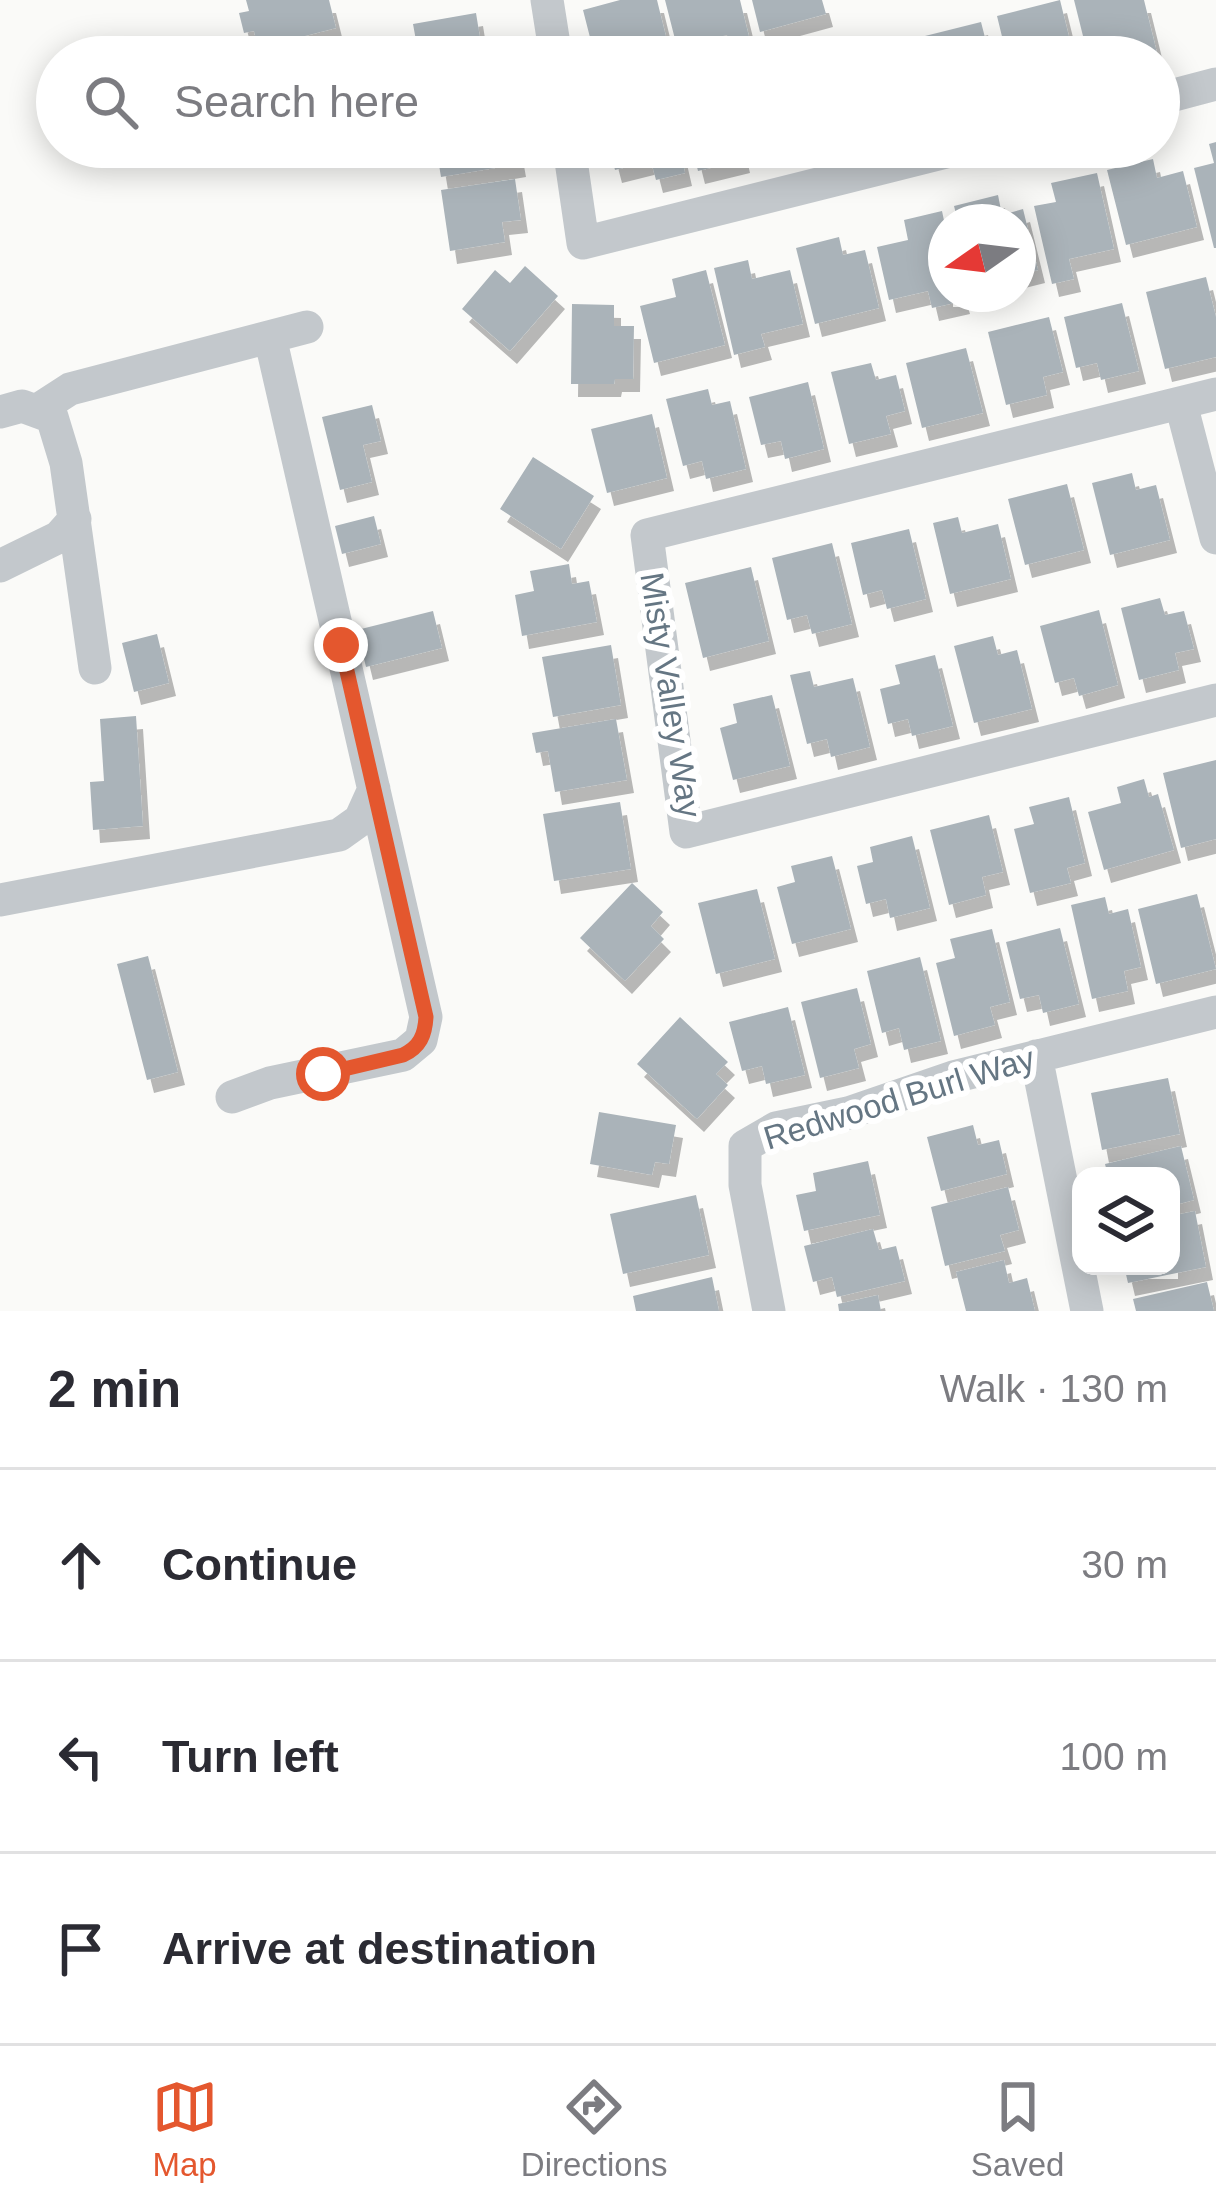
<!DOCTYPE html>
<html lang="en">
<head>
<meta charset="utf-8">
<style>
	:root { --surface:#fff; --page:#f7f7f7; --text:#2b2b33; --muted:#7c7c81; --line:#e1e1e2; --accent:#e4572e }
	body { margin:0; font-family:Arial,sans-serif; background:var(--page); color:var(--text) }
	.controls { position:absolute; right:36px; bottom:36px; display:grid; overflow:hidden; border-radius:24px; box-shadow:0 6px 30px #0003 }
	.controls button { width:108px; height:108px; display:grid; place-items:center; padding:0; border:0; border-bottom:3px solid var(--line); background:var(--surface); color:var(--text); font:60px sans-serif }
	.compass { position:absolute; left:928px; top:204px; width:108px; height:108px; border-radius:50%; background:var(--surface); box-shadow:0 6px 30px #0003; rotate:256deg }
	.stop { position:absolute; width:36px; height:36px; margin:-27px; border:9px solid #e4572e; border-radius:50%; background:#fff }
	.stop.end { background:#e4572e; border-color:#fff; box-shadow:0 3px 12px #0008 }
	.list { margin:0; padding:0; list-style:none }
	h2 { display:flex; justify-content:space-between; align-items:center; height:156px; margin:0; padding:0 48px; font-size:51px }
	h2 small { font-size:39px; font-weight:400; color:var(--muted) }
	.list li { display:grid; grid-template-columns:78px 1fr auto; gap:36px; align-items:center; box-sizing:border-box; height:192px; padding:0 48px; border-top:3px solid var(--line) }
	.list b { display:block; font-size:45px; white-space:nowrap }
	.list em { font-size:39px; font-style:normal; color:var(--muted) }
	.icon { flex:none; width:66px; height:66px; fill:none; stroke:currentColor; stroke-width:2; stroke-linecap:round; stroke-linejoin:round }
	.map { position:relative; flex:none; width:1216px; height:1311px; overflow:hidden }
	.search { position:absolute; background:var(--surface); box-shadow:0 6px 30px #0003; left:36px; right:36px; top:36px; height:132px; display:flex; align-items:center; gap:30px; box-sizing:border-box; padding:0 42px; border-radius:66px; color:var(--muted); font-size:45px }
	.sheet { height:732px; background:var(--surface) }
	nav { display:flex; justify-content:space-around; align-items:center; box-sizing:border-box; height:168px; border-top:3px solid var(--line); background:var(--surface); font-size:33px; color:var(--muted) }
	nav a { display:grid; justify-items:center; gap:6px }
	nav .on { color:var(--accent) }
	.map>svg:first-child { display:block }
	.building { fill:#aab3b9; filter:url(#shadow) }
	.lines { fill:none; stroke-linecap:round; stroke-linejoin:round }
	.minor { stroke:#c3c8cc; stroke-width:33 }
	.route { stroke:#e4572e; stroke-width:15 }
	.labels { text-anchor:middle; dominant-baseline:central; stroke-width:12; stroke-linejoin:round; paint-order:stroke }
	.street-label { font-size:33px; fill:#657683; stroke:#fff }
</style>
</head>
<body>
<div class="map">
<svg width="1216" height="1311" viewBox="0 0 1216 1311">
	<defs>
		<filter id="shadow"><feDropShadow dx="7" dy="13" stdDeviation="0" flood-color="#0004"/></filter>
	</defs>
	<rect width="100%" height="100%" fill="#fafaf8"/>
	<path class="building" d="M246 0H329L336 28 258 48 254 31 244 33 239 13 249 11Z
		M657 0 669 49 636 57H595L583 10 620 0Z
		M665 0H740L751 45 731 51 727 35 677 47Z
		M752 0H822L826 14 760 32Z
		M1060 0 1074 57H1007L997 16Z
		M1074 0H1144L1158 57H1110L1109 51 1088 56Z
		M476 13 482 50 501 46 503 57H419L413 24Z
		M981 22 990 57H921L917 38Z
		M906 40 910 57H846L845 55Z
		M1216 142V248H1214L1194 168 1214 163 1209 144Z
		M436 147H516L519 164 441 177Z
		M609 147H679L685 173 656 180 651 161 615 170Z
		M692 147H740L743 160 698 171Z
		M1153 159 1157 178 1183 171 1197 227 1126 245 1107 170Z
		M1097 173 1114 249 1069 259 1074 279 1052 284 1034 206 1056 202 1051 183Z
		M515 179 521 220 502 222 505 242 450 251 441 190Z
		M998 195 1002 215 1023 209 1038 270 1018 275V222H958L954 206Z
		M942 211 946 230V294H961L963 301 932 308 928 291 889 300 877 247 908 240 904 220Z
		M839 237 843 255 865 250 879 308 815 324 796 248Z
		M748 260 752 279 790 270 803 324 761 334 765 347 734 355 714 268Z
		M525 266 558 296 510 351 462 309 495 270 510 283Z
		M706 270 725 345 654 363 640 306 676 297 672 279Z
		M1206 277 1216 317V357L1165 369 1146 292Z
		M1122 303 1139 371 1101 380 1097 363 1076 368 1064 317Z
		M572 304 614 305V326H634L633 379H615L614 384H571Z
		M1049 317 1063 372 1043 377 1047 395 1006 405 988 332Z
		M966 348 983 413 922 428 906 363Z
		M871 363 876 380 896 375 905 411 886 416 891 434 849 444 831 372Z
		M808 382 824 449 785 459 781 441 761 445 749 397Z
		M708 389 712 405 730 401 746 469 706 479 702 461 683 466 666 399Z
		M372 405 381 441 363 445 372 482 340 490 322 417Z
		M652 414 667 478 607 493 591 429Z
		M533 457 594 496 561 549 500 509Z
		M1132 473 1136 490 1156 485 1170 540 1110 555 1092 483Z
		M1067 484 1084 550 1025 565 1008 499Z
		M374 516 381 544 342 554 335 526Z
		M958 517 962 533 998 524 1011 579 950 594 933 523Z
		M909 529 926 599 887 609 882 590 863 595 851 543Z
		M832 543 852 624 812 634 807 615 787 620 772 558Z
		M569 564 572 584 589 581 597 622 522 636 515 595 534 591 530 571Z
		M751 567 769 641 703 658 685 583Z
		M1160 598 1165 615 1184 611 1194 649 1175 653 1179 670 1139 680 1121 608Z
		M1099 610 1118 685 1079 696 1074 678 1055 683 1040 626Z
		M433 611 442 648 366 667 357 630Z
		M157 634 169 683 134 692 122 643Z
		M993 636 998 655 1017 650 1032 709 974 723 954 646Z
		M611 645 621 705 553 717 542 657Z
		M935 655 953 726 912 736 908 719 888 724 880 689 900 684 895 665Z
		M810 671 814 687 853 678 870 747 831 757 827 739 807 744 790 675Z
		M772 695 790 766 733 780 720 728 737 723 733 704Z
		M136 716 143 826 93 830 90 782 104 781 100 719Z
		M616 719 627 780 555 792 548 751 536 753 532 733Z
		M1216 760V839L1181 848 1163 773Z
		M1144 779 1149 797 1158 794 1174 850 1104 870 1088 812 1121 803 1117 787Z
		M1069 797 1085 863 1067 868 1071 883 1030 893 1014 829 1034 824 1029 807Z
		M620 802 631 869 554 881 543 814Z
		M989 815 1003 872 982 877 986 895 949 905 930 830Z
		M912 836 930 908 890 918 886 899 866 904 857 866 873 862 870 847Z
		M832 856 851 929 792 944 777 887 795 882 791 866Z
		M632 883 663 912 651 926 664 939 625 981 580 938Z
		M757 889 775 959 716 974 698 903Z
		M1197 894 1216 969 1156 984 1138 909Z
		M1105 897 1109 914 1128 909 1141 967 1124 971 1128 991 1092 999 1071 905Z
		M1060 928 1079 1004 1043 1013 1039 995 1020 999 1006 942Z
		M992 929 1010 1002 990 1007 995 1025 954 1036 936 963 955 958 950 939Z
		M148 956 178 1072 147 1080 117 964Z
		M920 957 941 1041 904 1050 899 1028 882 1033 867 971Z
		M857 988 871 1044 854 1049 859 1068 820 1078 801 1002Z
		M788 1007 805 1075 766 1084 762 1066 742 1071 729 1022Z
		M680 1017 728 1062 716 1074 728 1085 697 1119 637 1064Z
		M1168 1078 1180 1134 1102 1150 1091 1093Z
		M599 1112 676 1125 669 1164 655 1162 652 1175 590 1164Z
		M973 1125 978 1145 999 1140 1007 1174 941 1191 927 1137Z
		M1181 1146 1194 1200 1171 1206V1176H1108L1105 1164Z
		M868 1161 880 1215 804 1231 796 1195 816 1191 813 1173Z
		M1008 1187 1019 1230 1000 1235 1005 1251 945 1266 931 1207Z
		M696 1195 709 1255 623 1274 610 1214Z
		M1195 1211 1206 1267 1128 1283 1124 1266H1171V1216Z
		M873 1229 879 1250 896 1246 905 1281 837 1297 832 1277 813 1282 804 1246Z
		M1004 1260 1009 1283 1027 1278 1035 1311H966L956 1272Z
		M712 1277 719 1311H636L633 1296Z
		M1207 1282 1214 1311H1136L1133 1299Z
		M878 1295 881 1311H839L838 1304Z"/>
	<g class="lines">
		<path class="minor" d="M547 0 556 57
			M1159 99 1216 84
			M569 147 583 243 966 147
			M1216 394 647 535 686 832 1216 700
			M1181 404 1216 538
			M36 411 70 389 307 327
			M0 412 22 406 52 417 66 463 95 668
			M0 566 59 537 75 519
			M0 900 339 835 360 820 374 789
			M1036 1056 1087 1311
			M232 1097 270 1083 403 1055 421 1040 426 1017 270 337
			M769 1311 745 1185V1146L776 1128 848 1113 953 1077 1216 1012"/>
	</g>
	<g class="lines">
		<path class="route" d="M323 1074 403 1055C420 1047 425 1035 426 1017L341 645"/>
	</g>
	<g class="labels">
		<g class="street-label">
			<text transform="translate(671 695) rotate(81)">Misty Valley Way</text>
			<text transform="translate(899 1098) rotate(-17)">Redwood Burl Way</text>
		</g>
	</g>
</svg>
<div class="controls">
<button><svg class="icon" aria-label="layers" viewBox="0 0 24 24"><path d="M12 4l9 5-9 5-9-5zM3 14l9 5 9-5"/></svg></button>
</div>
<svg class="compass" viewBox="-18 -18 36 36"><path d="M0-13l5 13h-10z" fill="#e53935"/><path d="M0 13l5-13h-10z" fill="#7c7c81"/></svg>
<div class="stop" style="left:323px;top:1074px"></div>
<div class="stop end" style="left:341px;top:645px"></div>
<div class="search"><svg class="icon" aria-label="search" viewBox="0 0 24 24"><circle cx="10" cy="10" r="6"/><path d="M15 15l6 6"/></svg>Search here</div>
</div>
<section class="sheet">
<h2>2 min<small>Walk · 130 m</small></h2>
<ul class="list">
<li><svg class="icon" aria-label="ahead" viewBox="0 0 24 24"><path d="M12 20V5M6 11l6-6 6 6"/></svg><div><b>Continue</b></div><em>30 m</em></li>
<li><svg class="icon" aria-label="left" viewBox="0 0 24 24"><path d="M17 20v-9H6M10 6l-5 5 5 5"/></svg><div><b>Turn left</b></div><em>100 m</em></li>
<li><svg class="icon" aria-label="arrive" viewBox="0 0 24 24"><path d="M6 21V4h12l-3 4 3 4H6"/></svg><div><b>Arrive at destination</b></div></li>
</ul>
</section>
<nav>
<a class="on"><svg class="icon" aria-label="map" viewBox="0 0 24 24"><path d="M3 6l6-2 6 2 6-2v14l-6 2-6-2-6 2zM9 4v14M15 6v14"/></svg>Map</a>
<a><svg class="icon" aria-label="directions" viewBox="0 0 24 24"><path d="M12 3l9 9-9 9-9-9zM9 14v-3h6M13 9l2 2-2 2"/></svg>Directions</a>
<a><svg class="icon" aria-label="saved" viewBox="0 0 24 24"><path d="M7 4h10v16l-5-4-5 4z"/></svg>Saved</a>
</nav>
</body>
</html>
